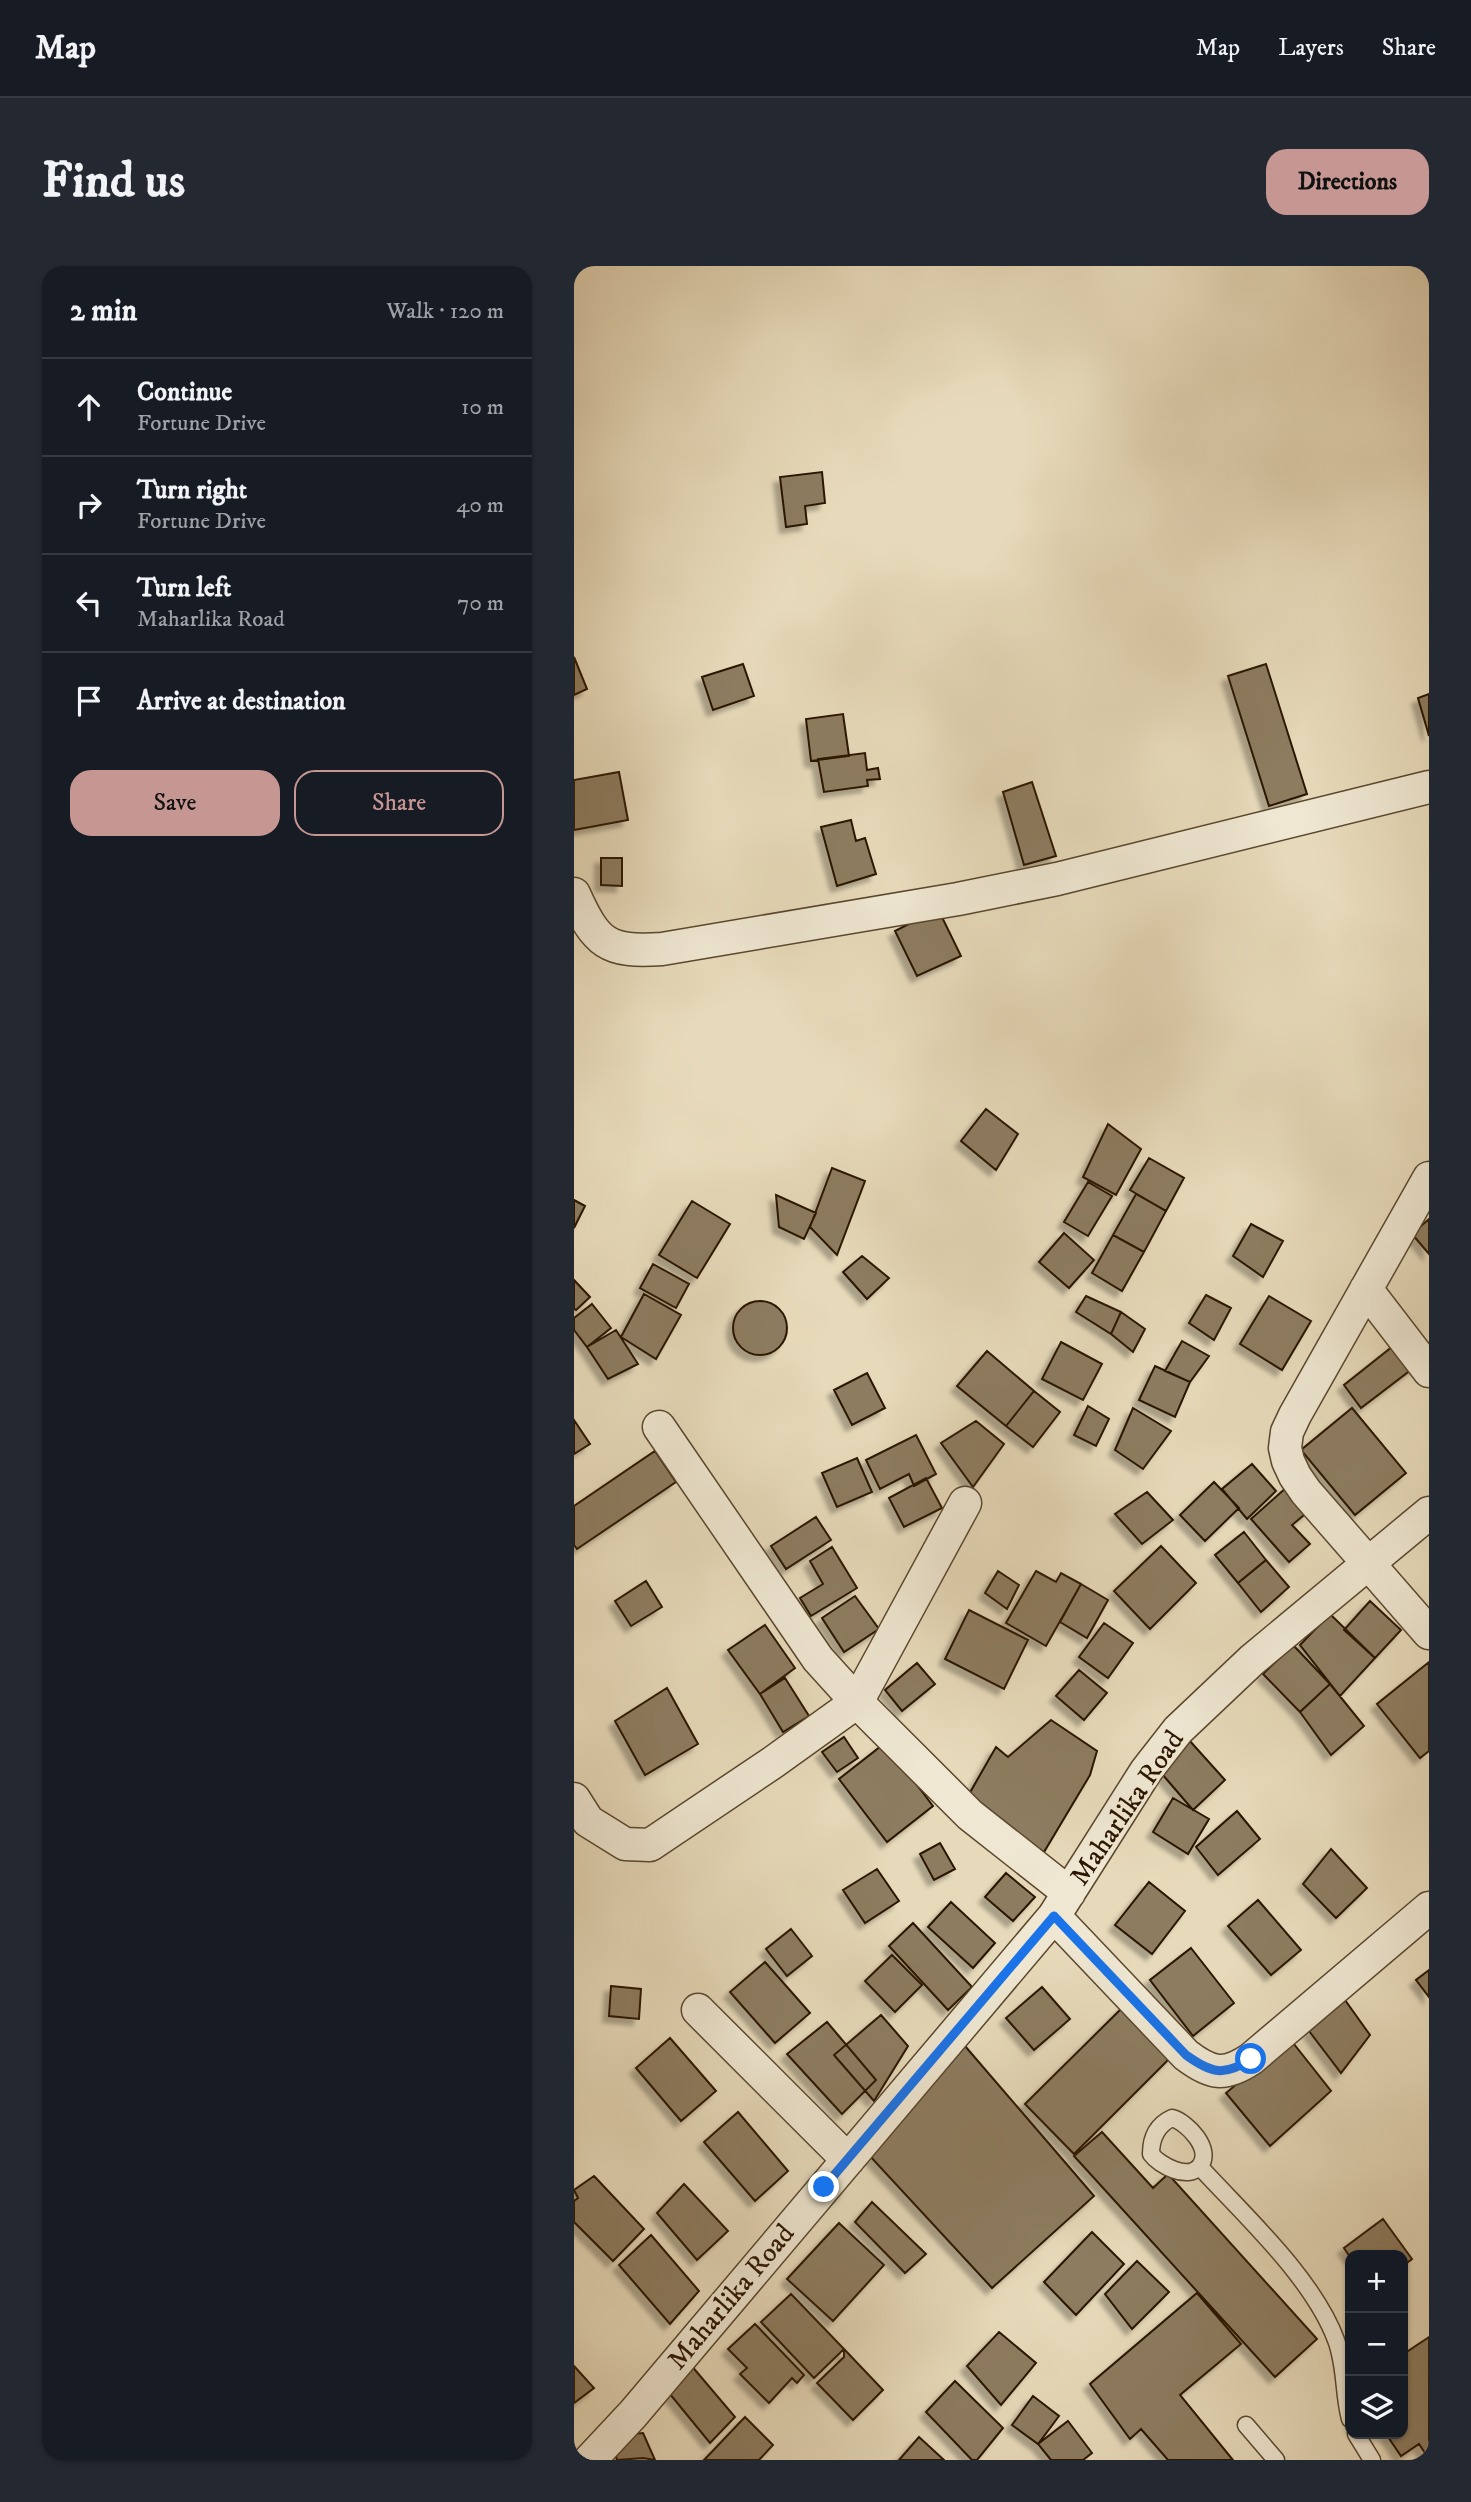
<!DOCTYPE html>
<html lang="en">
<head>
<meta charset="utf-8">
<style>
	:root { --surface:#171b24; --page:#242831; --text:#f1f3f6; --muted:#9ea1a6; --line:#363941; --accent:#c59692 }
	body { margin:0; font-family:"IM FELL DW Pica",serif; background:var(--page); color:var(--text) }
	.controls { position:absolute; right:21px; bottom:21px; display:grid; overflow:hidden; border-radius:14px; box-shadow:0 2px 5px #0004 }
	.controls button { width:63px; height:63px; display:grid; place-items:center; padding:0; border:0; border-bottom:2px solid var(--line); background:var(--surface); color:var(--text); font:35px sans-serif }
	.stop { position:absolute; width:21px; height:21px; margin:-16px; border:5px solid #1a73e8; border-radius:50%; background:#fff }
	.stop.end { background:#1a73e8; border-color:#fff; box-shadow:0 2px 7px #0008 }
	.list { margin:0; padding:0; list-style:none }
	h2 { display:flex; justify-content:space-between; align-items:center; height:91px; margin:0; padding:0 28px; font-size:30px }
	h2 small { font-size:23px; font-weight:400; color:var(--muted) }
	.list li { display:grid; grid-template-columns:46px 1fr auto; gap:21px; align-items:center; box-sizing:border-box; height:98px; padding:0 28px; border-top:2px solid var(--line) }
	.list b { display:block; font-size:26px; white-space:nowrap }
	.list p { margin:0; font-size:23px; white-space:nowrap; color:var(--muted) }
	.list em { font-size:23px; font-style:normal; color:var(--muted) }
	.actions { display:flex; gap:14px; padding:21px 28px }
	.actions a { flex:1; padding:16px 0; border:2px solid var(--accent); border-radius:21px; text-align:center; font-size:24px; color:var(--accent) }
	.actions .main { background:var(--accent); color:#111 }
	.icon { flex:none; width:38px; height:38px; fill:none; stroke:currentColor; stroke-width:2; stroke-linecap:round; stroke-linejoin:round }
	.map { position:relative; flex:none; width:855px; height:2194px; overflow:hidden; border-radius:21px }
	header { display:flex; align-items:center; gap:42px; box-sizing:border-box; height:98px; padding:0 35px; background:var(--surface); border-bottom:2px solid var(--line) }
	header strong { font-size:33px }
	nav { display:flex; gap:38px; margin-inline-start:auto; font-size:24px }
	.intro { display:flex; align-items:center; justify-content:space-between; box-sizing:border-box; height:168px; padding:0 42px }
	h1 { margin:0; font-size:49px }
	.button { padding:18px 32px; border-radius:21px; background:var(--accent); color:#111; font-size:24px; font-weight:700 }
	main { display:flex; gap:42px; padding:0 42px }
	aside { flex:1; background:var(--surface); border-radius:21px; box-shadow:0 2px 5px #0004 }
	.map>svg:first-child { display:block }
	.building { fill:#8d7c61; stroke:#2b1600; stroke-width:2; filter:url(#shadow) }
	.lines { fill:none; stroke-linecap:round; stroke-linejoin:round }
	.lane-casing { stroke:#5a472e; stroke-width:19 }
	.street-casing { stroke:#5a472e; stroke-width:35 }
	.lane { stroke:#efe7d2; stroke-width:16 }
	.street { stroke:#efe7d2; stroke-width:32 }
	.route { stroke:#1a73e8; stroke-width:9 }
	.labels { text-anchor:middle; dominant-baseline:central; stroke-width:6; stroke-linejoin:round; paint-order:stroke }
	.street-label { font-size:28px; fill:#2b1600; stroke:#efe7d2 }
</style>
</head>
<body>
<header>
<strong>Map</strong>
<nav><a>Map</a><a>Layers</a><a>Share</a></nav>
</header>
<div class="intro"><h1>Find us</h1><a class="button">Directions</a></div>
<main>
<aside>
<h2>2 min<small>Walk · 120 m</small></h2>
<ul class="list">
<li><svg class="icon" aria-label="ahead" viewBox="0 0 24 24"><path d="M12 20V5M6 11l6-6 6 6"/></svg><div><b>Continue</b><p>Fortune Drive</p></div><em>10 m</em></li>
<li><svg class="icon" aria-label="right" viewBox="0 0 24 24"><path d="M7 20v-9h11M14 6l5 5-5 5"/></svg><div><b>Turn right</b><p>Fortune Drive</p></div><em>40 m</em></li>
<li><svg class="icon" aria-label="left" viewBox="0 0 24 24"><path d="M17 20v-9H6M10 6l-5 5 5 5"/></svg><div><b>Turn left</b><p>Maharlika Road</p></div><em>70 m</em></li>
<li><svg class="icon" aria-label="arrive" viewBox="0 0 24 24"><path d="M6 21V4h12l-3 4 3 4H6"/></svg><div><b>Arrive at destination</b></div></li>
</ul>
<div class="actions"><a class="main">Save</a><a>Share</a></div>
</aside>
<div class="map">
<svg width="855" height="2194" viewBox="0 0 855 2194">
	<defs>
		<filter id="shadow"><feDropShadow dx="-6" dy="6" stdDeviation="2" flood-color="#0004"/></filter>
	</defs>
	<rect width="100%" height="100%" fill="#e7daba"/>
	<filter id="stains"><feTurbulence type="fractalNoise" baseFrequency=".00286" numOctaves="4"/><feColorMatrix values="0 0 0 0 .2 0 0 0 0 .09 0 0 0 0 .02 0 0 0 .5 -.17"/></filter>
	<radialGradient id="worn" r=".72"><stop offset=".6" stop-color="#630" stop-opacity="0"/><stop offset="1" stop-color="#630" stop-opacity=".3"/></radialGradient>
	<path class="building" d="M248 206 251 237 231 240 233 258 212 261 206 211Z
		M0 391 13 423 0 429Z
		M169 398 180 430 139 444 128 411Z
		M692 398 733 528 695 540 654 410Z
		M855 428V470L844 432Z
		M269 448 275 490 237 495 232 453Z
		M291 487 293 504 304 502 306 513 293 514 294 520 250 526 244 493Z
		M45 506 54 554 0 564V514Z
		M458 516 482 590 450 599 429 526Z
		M277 554 282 575 291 572 302 608 263 620 247 561Z
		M27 592H48V620L27 619Z
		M364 643 387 690 343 710 321 665Z
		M412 843 444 868 422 904 387 875Z
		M534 858 567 883 542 929 509 911Z
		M575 892 610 912 592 945 556 924Z
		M258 902 291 915 263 989 236 961Z
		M514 916 538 930 514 970 490 956Z
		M562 928 592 945 570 986 539 969Z
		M202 929 242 947 230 973 205 961Z
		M0 934 11 940 0 962Z
		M118 935 156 958 123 1012 85 989Z
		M855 953V988L838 968Z
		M677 958 709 975 689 1011 659 990Z
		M490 967 520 994 495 1022 465 996Z
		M539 969 570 986 548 1025 518 1007Z
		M288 990 315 1012 293 1033 269 1006Z
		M79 998 115 1018 102 1042 66 1022Z
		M0 1014 16 1031 2 1044 0 1043Z
		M70 1028 107 1049 82 1093 47 1071Z
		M632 1029 657 1042 640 1074 615 1057Z
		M512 1030 547 1046 537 1068 502 1046Z
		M695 1030 737 1055 708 1104 666 1078Z
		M159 1062a27 27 0 1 1 54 0a27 27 0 1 1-54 0Z
		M18 1038 37 1062 13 1081 0 1064V1052Z
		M547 1046 571 1063 559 1086 537 1068Z
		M42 1064 64 1098 34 1113 13 1081Z
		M608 1075 635 1090 616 1116 591 1105Z
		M487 1076 528 1098 509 1134 468 1113Z
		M823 1077 842 1100 787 1142 770 1119Z
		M413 1085 460 1125 432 1160 383 1120Z
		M581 1100 616 1116 601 1151 565 1134Z
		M293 1107 311 1142 278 1159 260 1124Z
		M460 1125 486 1146 459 1181 432 1160Z
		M514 1140 535 1153 522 1180 500 1169Z
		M559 1142 597 1165 569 1203 541 1184Z
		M778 1142 832 1207 781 1249 727 1184Z
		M0 1154 16 1178 0 1188Z
		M402 1155 430 1178 399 1221 367 1177Z
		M342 1169 362 1208 340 1220 335 1208 306 1223 292 1194Z
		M81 1185 102 1216 3 1283 0 1279V1240Z
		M283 1192 298 1226 263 1241 248 1207Z
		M678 1198 702 1225 673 1253 648 1223Z
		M352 1212 368 1242 330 1261 315 1232Z
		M640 1216 665 1242 631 1275 606 1249Z
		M713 1221 735 1245 718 1259 736 1278 715 1296 677 1253Z
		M573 1226 599 1254 568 1278 541 1248Z
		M242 1251 257 1274 212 1303 197 1280Z
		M670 1266 692 1294 664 1317 641 1289Z
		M587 1280 622 1317 576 1363 540 1325Z
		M258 1281 283 1322 237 1350 226 1332 249 1318 236 1295Z
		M692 1294 715 1321 687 1346 664 1317Z
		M424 1305 445 1319 433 1343 411 1327Z
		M462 1305 482 1316 487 1307 507 1318 472 1380 432 1357Z
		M72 1315 88 1341 57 1360 41 1335Z
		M507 1318 534 1334 513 1372 486 1356Z
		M281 1330 305 1363 270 1386 248 1352Z
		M796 1335 827 1364 801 1392 770 1364Z
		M395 1344 454 1374 430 1423 371 1393Z
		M756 1348 801 1392 766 1430 726 1379Z
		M530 1357 559 1377 534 1412 505 1391Z
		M191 1359 221 1402 186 1428 154 1384Z
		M719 1379 756 1418 726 1446 689 1408Z
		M855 1396V1485L846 1492 803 1438Z
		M343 1397 361 1418 328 1445 311 1424Z
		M505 1404 533 1427 510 1454 482 1430Z
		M211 1412 235 1450 209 1466 186 1428Z
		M756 1418 790 1460 757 1489 726 1446Z
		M93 1422 124 1478 71 1509 41 1455Z
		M477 1454 523 1485 516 1509 470 1586 390 1537 422 1481 434 1491Z
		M270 1471 284 1492 263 1506 248 1486Z
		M615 1474 651 1514 619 1544 582 1501Z
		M311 1477 359 1540 313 1576 265 1513Z
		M599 1532 635 1553 614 1588 579 1566Z
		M663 1545 686 1573 644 1609 622 1581Z
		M366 1577 381 1603 360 1614 346 1588Z
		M757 1583 793 1622 762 1652 729 1618Z
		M303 1603 325 1635 291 1657 269 1624Z
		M432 1607 461 1631 439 1655 411 1631Z
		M575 1616 611 1645 578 1688 541 1659Z
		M684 1634 727 1684 697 1709 654 1660Z
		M377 1636 421 1677 399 1702 354 1661Z
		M339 1657 398 1721 374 1744 315 1680Z
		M217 1663 238 1690 213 1710 192 1683Z
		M617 1682 660 1737 619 1770 576 1714Z
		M318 1689 348 1719 321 1746 291 1715Z
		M191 1696 236 1747 201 1777 156 1726Z
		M855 1704V1731L842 1714Z
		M37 1720 67 1723 65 1753 35 1750Z
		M468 1721 496 1753 460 1784 432 1752Z
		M771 1734 796 1769 767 1807 735 1765Z
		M551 1739 599 1789 500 1888 451 1838Z
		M307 1749 334 1780 300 1835 260 1789Z
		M253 1756 302 1814 268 1848 213 1788Z
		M96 1772 142 1825 107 1855 62 1802Z
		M716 1773 757 1825 696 1880 652 1827Z
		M391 1780 520 1930 418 2022 294 1888Z
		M164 1846 214 1905 181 1935 130 1876Z
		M528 1866 579 1922 594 1908 743 2073 701 2111 500 1890Z
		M20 1910 70 1963 39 1995 0 1956V1935L4 1932 0 1924Z
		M110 1918 154 1965 123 1994 83 1947Z
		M298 1936 352 1988 331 2007 281 1956Z
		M809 1953 838 1993 829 2000V1989L776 1991 770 1982Z
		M265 1957 310 1999 259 2055 213 2013Z
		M518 1966 550 1998 502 2049 470 2016Z
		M77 1969 125 2025 96 2058 45 1999Z
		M563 1995 595 2026 558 2063 531 2028Z
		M623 2027 667 2078 606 2129 659 2194H594L567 2163 556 2173 516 2118Z
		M217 2028 270 2083 240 2112 187 2056Z
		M181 2058 230 2109 223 2117 218 2112 195 2137 166 2108 173 2102 154 2083Z
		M425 2066 462 2097 427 2139 393 2100Z
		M855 2071V2193L845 2178 827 2190 812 2168H829V2083L831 2087Z
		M270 2083 309 2124 279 2154 243 2117 270 2091Z
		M116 2098 161 2151 136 2177 91 2122Z
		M0 2100 20 2122 0 2137Z
		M381 2115 429 2162 403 2194H398L352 2146Z
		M459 2130 485 2150 464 2178 438 2159Z
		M171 2151 199 2179 185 2194H130Z
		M494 2155 518 2187 509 2194H477L464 2178Z
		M69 2167 81 2194 69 2192 43 2194 38 2170Z
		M345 2171 370 2194H325Z"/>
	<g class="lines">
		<g class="lane-casing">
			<path id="lane" d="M598 1852C613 1856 639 1883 626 1900 614 1915 585 1899 577 1888 577 1872 583 1859 598 1852Z
				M626 1901C671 1950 739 2012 762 2074 772 2100 769 2127 776 2153
				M672 2159 702 2194
				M782 2168 798 2194"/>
		</g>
		<g class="street-casing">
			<path id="street" d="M0 628C22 677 33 687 88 683L384 633 483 613 855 521
				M855 912 721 1149 713 1166 711 1182 714 1195 721 1210 732 1226 855 1367
				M792 1023 855 1105
				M85 1161 244 1393 283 1436 396 1549 495 1627
				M0 1533 14 1555 51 1578 76 1579 198 1497 283 1436 391 1237
				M480 1650 612 1789C637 1808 650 1811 677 1793L855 1642
				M124 1744 274 1894
				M16 2194 59 2148 480 1650 572 1505 604 1464 678 1394 855 1247"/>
		</g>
		<use href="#lane" class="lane"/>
		<use href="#street" class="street"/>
	</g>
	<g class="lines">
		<path class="route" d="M250 1921 480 1650 612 1789C637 1807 650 1811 677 1793"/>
	</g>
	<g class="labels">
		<g class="street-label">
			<text transform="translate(553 1542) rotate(-56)">Maharlika Road</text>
			<text transform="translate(157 2031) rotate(-50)">Maharlika Road</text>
		</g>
	</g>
	<rect width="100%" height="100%" filter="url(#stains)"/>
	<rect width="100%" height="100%" fill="url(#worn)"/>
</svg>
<div class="controls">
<button>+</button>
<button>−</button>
<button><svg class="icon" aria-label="layers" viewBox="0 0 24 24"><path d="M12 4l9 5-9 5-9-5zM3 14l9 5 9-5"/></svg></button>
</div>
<div class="stop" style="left:677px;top:1793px"></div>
<div class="stop end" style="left:250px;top:1921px"></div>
</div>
</main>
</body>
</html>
